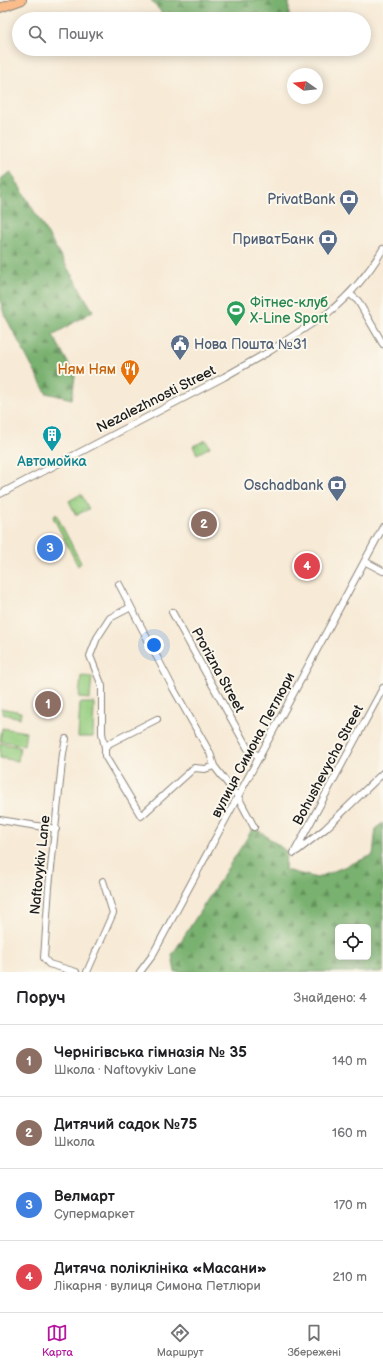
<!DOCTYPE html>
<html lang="uk">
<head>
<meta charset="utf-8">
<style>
	:root { --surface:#fff; --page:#f6f6f6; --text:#202124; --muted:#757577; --line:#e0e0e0; --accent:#b5179e }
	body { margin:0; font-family:"Balsamiq Sans",sans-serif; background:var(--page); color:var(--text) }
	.controls { position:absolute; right:12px; bottom:12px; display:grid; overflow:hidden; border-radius:6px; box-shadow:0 2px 10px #0003 }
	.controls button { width:36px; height:36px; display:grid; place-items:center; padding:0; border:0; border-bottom:1px solid var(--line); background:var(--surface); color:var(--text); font:20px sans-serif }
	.compass { position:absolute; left:287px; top:68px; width:36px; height:36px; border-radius:50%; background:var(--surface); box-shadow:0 2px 10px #0003; rotate:285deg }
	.you { position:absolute; left:154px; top:645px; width:14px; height:14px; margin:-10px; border:3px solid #fff; border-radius:50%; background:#1a73e8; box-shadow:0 0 0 6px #1a73e833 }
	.badge { display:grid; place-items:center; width:26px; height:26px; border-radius:50%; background:var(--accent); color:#fff; font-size:13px; font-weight:700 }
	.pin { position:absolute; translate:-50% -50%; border:2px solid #fff; box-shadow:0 1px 4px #0006 }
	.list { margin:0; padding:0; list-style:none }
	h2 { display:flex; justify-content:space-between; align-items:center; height:52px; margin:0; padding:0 16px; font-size:17px }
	h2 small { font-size:13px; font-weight:400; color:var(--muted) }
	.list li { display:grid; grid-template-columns:26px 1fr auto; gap:12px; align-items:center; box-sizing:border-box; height:72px; padding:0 16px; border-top:1px solid var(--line) }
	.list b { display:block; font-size:15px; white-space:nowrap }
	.list p { margin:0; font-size:13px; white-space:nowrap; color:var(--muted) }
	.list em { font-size:13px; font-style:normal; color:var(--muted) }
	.icon { flex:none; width:22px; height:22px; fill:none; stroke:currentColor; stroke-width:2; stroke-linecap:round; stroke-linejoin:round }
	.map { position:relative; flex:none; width:383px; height:972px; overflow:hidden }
	.search { position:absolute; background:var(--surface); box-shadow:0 2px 10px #0003; left:12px; right:12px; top:12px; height:44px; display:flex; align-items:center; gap:10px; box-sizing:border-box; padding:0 14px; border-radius:22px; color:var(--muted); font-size:15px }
	.sheet { height:340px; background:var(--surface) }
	nav { display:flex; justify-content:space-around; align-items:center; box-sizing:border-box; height:56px; border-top:1px solid var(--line); background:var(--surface); font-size:11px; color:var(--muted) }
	nav a { display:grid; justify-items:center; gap:2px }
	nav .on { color:var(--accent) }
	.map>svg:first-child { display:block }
	.grass { fill:url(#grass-dots); stroke:#5a754e }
	.forest { fill:url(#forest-firs); stroke:#4a6646; fill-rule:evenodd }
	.park { fill:url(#park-crowns); stroke:#5a754e }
	.pitch { fill:#97ce81; stroke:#5a754e }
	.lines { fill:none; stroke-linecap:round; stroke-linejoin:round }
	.minor-casing { stroke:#8a8379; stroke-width:8 }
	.major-casing { stroke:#8a8379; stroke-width:10 }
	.minor { stroke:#fff; stroke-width:6 }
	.major { stroke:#fabc8b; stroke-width:8 }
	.labels { text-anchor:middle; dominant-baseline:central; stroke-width:4; stroke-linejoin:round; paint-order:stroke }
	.service-label { font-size:14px; fill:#4e5e75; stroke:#fbf7ec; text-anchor:end }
	.leisure-label { font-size:14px; fill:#27864d; stroke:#fbf7ec; text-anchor:start }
	.food-label { font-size:14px; fill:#c56008; stroke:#fbf7ec; text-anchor:end }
	.street-label { font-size:14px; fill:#1c1c1c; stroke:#fbf7ec }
	.culture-label { font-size:14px; fill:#0d838f; stroke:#fbf7ec }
</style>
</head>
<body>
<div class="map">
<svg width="383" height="972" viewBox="0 0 383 972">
	<defs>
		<pattern id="grass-dots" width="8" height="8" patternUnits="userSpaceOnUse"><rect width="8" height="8" fill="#97ce81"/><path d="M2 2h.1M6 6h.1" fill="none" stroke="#82b06f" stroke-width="1.8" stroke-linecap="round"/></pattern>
		<pattern id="forest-firs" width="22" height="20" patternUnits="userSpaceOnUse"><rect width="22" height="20" fill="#79b16f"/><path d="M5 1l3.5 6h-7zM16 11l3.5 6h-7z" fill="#628f5a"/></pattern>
		<pattern id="park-crowns" width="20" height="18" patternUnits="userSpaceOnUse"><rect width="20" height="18" fill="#97ce81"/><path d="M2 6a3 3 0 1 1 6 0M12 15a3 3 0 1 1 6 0" fill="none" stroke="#82b06f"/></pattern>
	</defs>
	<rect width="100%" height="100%" fill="#fbf7ec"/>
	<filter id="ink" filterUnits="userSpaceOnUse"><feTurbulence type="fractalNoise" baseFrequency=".025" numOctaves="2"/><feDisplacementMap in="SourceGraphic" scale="8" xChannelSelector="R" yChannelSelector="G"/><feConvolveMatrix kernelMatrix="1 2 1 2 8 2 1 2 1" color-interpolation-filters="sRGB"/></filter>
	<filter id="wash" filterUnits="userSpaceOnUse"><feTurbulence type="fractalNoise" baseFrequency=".012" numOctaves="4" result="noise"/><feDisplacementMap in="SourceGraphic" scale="16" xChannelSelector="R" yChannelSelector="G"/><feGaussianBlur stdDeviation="0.9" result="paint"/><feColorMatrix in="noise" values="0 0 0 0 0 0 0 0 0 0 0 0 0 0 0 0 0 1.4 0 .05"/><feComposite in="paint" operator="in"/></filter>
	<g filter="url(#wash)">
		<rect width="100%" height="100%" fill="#f7ead6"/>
		<path class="grass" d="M56 514 81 563 78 566 53 517Z
			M1 708 21 712 20 718 3 714Z"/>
		<path class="forest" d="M151 0H289V19H167Z
			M11 172 93 311 53 335 75 376 72 399 46 393 4 314 0 300V179Z
			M383 823V972H175L172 955 254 827 286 851 285 870 317 878 373 855 376 828ZM338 927H368V957H338Z"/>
		<path class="park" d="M206 440 210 447 197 454 193 446Z
			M81 494 89 509 76 515 69 501Z"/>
		<path class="pitch" d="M81 676 92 677 90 699 79 698Z
			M80 703H94L93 737H78Z
			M2 728 26 732 24 745 0 741Z
			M0 743 20 747 18 761 0 758Z"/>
	</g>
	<g filter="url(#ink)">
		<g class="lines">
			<g class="minor-casing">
				<path id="minor" d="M350 294 358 301 383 344
					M0 494 224 377 270 351 328 313C349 296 369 273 383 249
					M366 562 383 571
					M119 584 173 688 210 753 214 766 238 797 254 827
					M172 612 248 749 260 757
					M157 719 110 743 105 748V756L141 816 194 768 205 769 214 766
					M66 739 63 753 49 887 44 958 49 964 76 972
					M105 748 102 733V686L90 656 97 638 110 618 131 607
					M0 820 56 829
					M297 851 325 829 383 773
					M294 853 383 688
					M87 972 113 913 103 881
					M140 972 152 956 383 527"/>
			</g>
			<g class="major-casing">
				<path id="major" d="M0 8 22 0"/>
			</g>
			<use href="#minor" class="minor"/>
			<use href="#major" class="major"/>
		</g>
	</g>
	<defs>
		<g id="bank-pin" transform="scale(1)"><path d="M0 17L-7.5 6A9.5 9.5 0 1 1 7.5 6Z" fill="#5c6f8a" stroke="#fbf7ec"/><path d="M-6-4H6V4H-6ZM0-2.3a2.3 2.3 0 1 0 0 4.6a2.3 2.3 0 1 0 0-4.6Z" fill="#fff"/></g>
		<g id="stadium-pin" transform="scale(1)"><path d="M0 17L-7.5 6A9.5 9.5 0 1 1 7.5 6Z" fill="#2e9e5b" stroke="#fbf7ec"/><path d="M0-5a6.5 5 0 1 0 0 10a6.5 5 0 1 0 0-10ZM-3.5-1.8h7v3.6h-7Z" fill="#fff"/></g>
		<g id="civic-pin" transform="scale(1)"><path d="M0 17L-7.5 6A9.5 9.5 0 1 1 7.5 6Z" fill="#5c6f8a" stroke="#fbf7ec"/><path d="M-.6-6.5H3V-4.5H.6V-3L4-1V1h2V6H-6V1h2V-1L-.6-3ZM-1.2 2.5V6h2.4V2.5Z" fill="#fff"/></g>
		<g id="restaurant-pin" transform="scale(1)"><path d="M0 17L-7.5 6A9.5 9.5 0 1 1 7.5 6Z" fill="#e8710a" stroke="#fbf7ec"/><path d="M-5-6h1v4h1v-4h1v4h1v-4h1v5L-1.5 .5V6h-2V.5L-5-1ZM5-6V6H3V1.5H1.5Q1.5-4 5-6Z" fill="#fff"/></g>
		<g id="building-pin" transform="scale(1)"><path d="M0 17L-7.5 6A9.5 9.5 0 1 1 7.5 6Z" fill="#0f9aa8" stroke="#fbf7ec"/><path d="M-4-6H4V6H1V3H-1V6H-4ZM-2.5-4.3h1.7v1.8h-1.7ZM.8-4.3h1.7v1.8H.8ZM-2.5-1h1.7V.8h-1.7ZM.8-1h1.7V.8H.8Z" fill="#fff"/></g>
	</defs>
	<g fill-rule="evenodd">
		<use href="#bank-pin" x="349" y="199"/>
		<use href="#bank-pin" x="328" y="239"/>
		<use href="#stadium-pin" x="236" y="310"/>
		<use href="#civic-pin" x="180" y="344"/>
		<use href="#restaurant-pin" x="130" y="369"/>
		<use href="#building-pin" x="52" y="435"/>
		<use href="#bank-pin" x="337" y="485"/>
	</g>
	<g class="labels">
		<g class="service-label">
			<text x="335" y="199">PrivatBank</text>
			<text x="314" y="239">ПриватБанк</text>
			<text x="194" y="344" text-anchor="start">Нова Пошта №31</text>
			<text x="323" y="485">Oschadbank</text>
		</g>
		<g class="leisure-label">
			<text x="250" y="302">Фітнес-клуб<tspan x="250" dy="16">X-Line Sport</tspan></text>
		</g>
		<g class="food-label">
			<text x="116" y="369">Ням Ням</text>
		</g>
		<g class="street-label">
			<text transform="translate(156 399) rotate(-27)">Nezalezhnosti Street</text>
			<text transform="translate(218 670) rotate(61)">Prorizna Street</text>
			<text transform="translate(253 745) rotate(-62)">вулиця Симона Петлюри</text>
			<text transform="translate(328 765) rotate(-62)">Bohushevycha Street</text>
			<text transform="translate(40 865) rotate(-84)">Naftovykiv Lane</text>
		</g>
		<g class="culture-label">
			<text x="52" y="461">Автомойка</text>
		</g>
	</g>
</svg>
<div class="controls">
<button><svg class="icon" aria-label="locate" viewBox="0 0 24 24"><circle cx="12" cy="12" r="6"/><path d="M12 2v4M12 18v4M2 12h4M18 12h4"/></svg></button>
</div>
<svg class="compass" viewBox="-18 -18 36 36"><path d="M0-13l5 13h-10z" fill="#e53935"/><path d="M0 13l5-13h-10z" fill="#757577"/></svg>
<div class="you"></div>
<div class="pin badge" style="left:48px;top:704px;background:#8d6e63">1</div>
<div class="pin badge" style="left:204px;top:524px;background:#8d6e63">2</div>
<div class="pin badge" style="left:50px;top:548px;background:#3f7fe0">3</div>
<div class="pin badge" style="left:307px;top:566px;background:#e0444e">4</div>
<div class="search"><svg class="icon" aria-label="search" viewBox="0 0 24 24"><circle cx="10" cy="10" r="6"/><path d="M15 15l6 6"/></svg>Пошук</div>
</div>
<section class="sheet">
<h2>Поруч<small>Знайдено: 4</small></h2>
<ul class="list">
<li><span class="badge" style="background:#8d6e63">1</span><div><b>Чернігівська гімназія № 35</b><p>Школа · Naftovykiv Lane</p></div><em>140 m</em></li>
<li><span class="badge" style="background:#8d6e63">2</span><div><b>Дитячий садок №75</b><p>Школа</p></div><em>160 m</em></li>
<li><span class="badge" style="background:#3f7fe0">3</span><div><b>Велмарт</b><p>Супермаркет</p></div><em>170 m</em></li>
<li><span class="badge" style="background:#e0444e">4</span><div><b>Дитяча поліклініка «Масани»</b><p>Лікарня · вулиця Симона Петлюри</p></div><em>210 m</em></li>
</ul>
</section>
<nav>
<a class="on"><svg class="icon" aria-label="map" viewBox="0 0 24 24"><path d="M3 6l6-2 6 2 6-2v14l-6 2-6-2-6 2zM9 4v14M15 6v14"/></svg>Карта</a>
<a><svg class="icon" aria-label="directions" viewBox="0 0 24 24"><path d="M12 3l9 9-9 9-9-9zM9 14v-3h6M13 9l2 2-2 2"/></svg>Маршрут</a>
<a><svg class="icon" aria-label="saved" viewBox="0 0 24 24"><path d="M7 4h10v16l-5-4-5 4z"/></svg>Збережені</a>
</nav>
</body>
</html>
